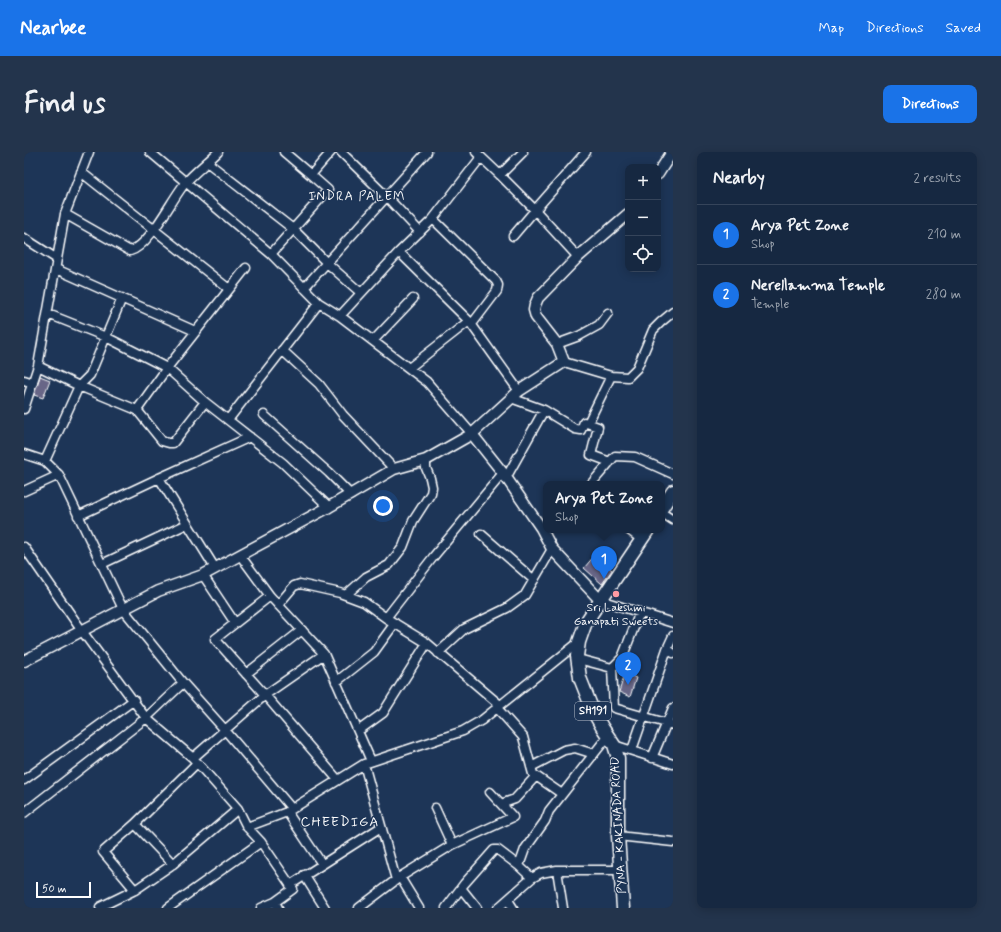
<!DOCTYPE html>
<html lang="en">
<head>
<meta charset="utf-8">
<style>
	:root { --surface:#162841; --page:#23344c; --text:#f1f3f6; --muted:#9ea6b1; --line:#35445a; --accent:#1a73e8 }
	body { margin:0; font-family:Mynerve,sans-serif; background:var(--page); color:var(--text) }
	.controls { position:absolute; right:12px; top:12px; display:grid; overflow:hidden; border-radius:8px; box-shadow:0 2px 10px #0003 }
	.controls button { width:36px; height:36px; display:grid; place-items:center; padding:0; border:0; border-bottom:1px solid var(--line); background:var(--surface); color:var(--text); font:20px sans-serif }
	.scale { position:absolute; left:12px; bottom:10px; width:55px; box-sizing:border-box; padding-left:4px; border:2px solid #fff; border-top:0; font-size:11px; line-height:14px; white-space:nowrap; color:#fff; -webkit-text-stroke:3px #1d3557; paint-order:stroke }
	.you { position:absolute; left:359px; top:354px; width:14px; height:14px; margin:-10px; border:3px solid #fff; border-radius:50%; background:#1a73e8; box-shadow:0 0 0 6px #1a73e833 }
	.badge { display:grid; place-items:center; width:26px; height:26px; border-radius:50%; background:var(--accent); color:#fff; font-size:13px; font-weight:700 }
	.pin { position:absolute; translate:-50% -33px; filter:drop-shadow(0 1px 2px #0008) }
	.pin::after { content:''; position:absolute; top:21px; width:14px; height:12px; background:inherit; clip-path:polygon(0 0,100% 0,50% 100%) }
	.popup { position:absolute; left:519px; top:329px; width:122px; height:52px; box-sizing:border-box; display:grid; place-content:center; border-radius:8px; background:var(--surface); filter:drop-shadow(0 1px 3px #0005); font-size:13px; white-space:nowrap; color:var(--muted) }
	.popup b { font-size:15px; color:var(--text) }
	.popup::after { content:''; position:absolute; left:50%; top:100%; margin-left:-8px; border:8px solid transparent; border-top-color:var(--surface) }
	.list { margin:0; padding:0; list-style:none }
	h2 { display:flex; justify-content:space-between; align-items:center; height:52px; margin:0; padding:0 16px; font-size:17px }
	h2 small { font-size:13px; font-weight:400; color:var(--muted) }
	.list li { display:grid; grid-template-columns:26px 1fr auto; gap:12px; align-items:center; box-sizing:border-box; height:60px; padding:0 16px; border-top:1px solid var(--line) }
	.list b { display:block; font-size:15px; white-space:nowrap }
	.list p { margin:0; font-size:13px; white-space:nowrap; color:var(--muted) }
	.list em { font-size:13px; font-style:normal; color:var(--muted) }
	.icon { flex:none; width:22px; height:22px; fill:none; stroke:currentColor; stroke-width:2; stroke-linecap:round; stroke-linejoin:round }
	.map { position:relative; flex:none; width:649px; height:756px; overflow:hidden; border-radius:8px }
	header { display:flex; align-items:center; gap:24px; box-sizing:border-box; height:56px; padding:0 20px; background:var(--accent); color:#fff }
	header strong { font-size:19px }
	nav { display:flex; gap:22px; margin-inline-start:auto; font-size:14px }
	.intro { display:flex; align-items:center; justify-content:space-between; box-sizing:border-box; height:96px; padding:0 24px }
	h1 { margin:0; font-size:28px }
	.button { padding:10px 18px; border-radius:8px; background:var(--accent); color:#fff; font-size:14px; font-weight:700 }
	main { display:flex; gap:24px; padding:0 24px }
	aside { flex:1; background:var(--surface); border-radius:8px; box-shadow:0 2px 10px #0003 }
	.map>svg:first-child { display:block }
	.building { fill:#686687; stroke:#fff }
	.lines { fill:none; stroke-linecap:round; stroke-linejoin:round }
	.minor-casing { stroke:#fff; stroke-width:11 }
	.tertiary-casing { stroke:#fff; stroke-width:13 }
	.primary-casing { stroke:#fff; stroke-width:15 }
	.minor { stroke:#1d3557; stroke-width:8 }
	.tertiary { stroke:#1d3557; stroke-width:10 }
	.primary { stroke:#1d3557; stroke-width:12 }
	.poi-dot { fill:#ff9aa2; stroke:#1d3557; stroke-width:1.5 }
	.labels { text-anchor:middle; dominant-baseline:central; stroke-width:3; stroke-linejoin:round; paint-order:stroke }
	.shield { fill:#1d3557; stroke:#bbc2cd; stroke-width:1 }
	.shield-label { font-size:11px; font-weight:bold; fill:#fff }
	.poi-label { font-size:12px; fill:#fff; stroke:#1d3557 }
	.street-label { font-size:12px; fill:#fff; stroke:#1d3557 }
	.neighbourhood-label { font-size:13px; letter-spacing:1px; fill:#fff; stroke:#1d3557 }
	.quarter-label { font-size:14px; letter-spacing:1px; fill:#fff; stroke:#1d3557 }
</style>
</head>
<body>
<header>
<strong>Nearbee</strong>
<nav><a>Map</a><a>Directions</a><a>Saved</a></nav>
</header>
<div class="intro"><h1>Find us</h1><a class="button">Directions</a></div>
<main>
<div class="map">
<svg width="649" height="756" viewBox="0 0 649 756">
	<rect width="100%" height="100%" fill="#1d3557"/>
	<filter id="ink" filterUnits="userSpaceOnUse"><feTurbulence type="fractalNoise" baseFrequency=".025" numOctaves="2"/><feDisplacementMap in="SourceGraphic" scale="8" xChannelSelector="R" yChannelSelector="G"/><feConvolveMatrix kernelMatrix="1 2 1 2 8 2 1 2 1" color-interpolation-filters="sRGB"/></filter>
	<g filter="url(#ink)">
		<path class="building" d="M16 224 26 228 19 246 10 243Z
			M571 403 588 418 578 432 560 416Z
			M601 521 612 526 606 545 595 540Z"/>
		<g class="lines">
			<g class="minor-casing">
				<path id="minor" d="M65 0 41 62 106 99C126 94 148 46 162 30 172 19 184 10 194 0
					M126 0 247 102 295 151 316 164 403 230 448 282
					M260 0 287 23
					M317 0 363 45 396 80
					M457 5 476 23 499 0
					M183 10 269 77 303 111 337 141
					M57 20 205 137
					M476 23 511 58 489 84
					M409 67 472 129 474 133 473 139 448 172
					M0 86 33 107
					M375 100 445 169 495 239
					M247 102 304 38 287 23 307 0
					M554 105 511 58 562 0
					M32 117 171 179
					M280 136 403 0
					M295 151 204 268 259 311 305 355
					M316 164 375 100 409 67 457 5 452 0
					M349 189 389 147
					M533 192 555 184 575 173 584 161
					M258 198 295 232 319 263 370 317
					M540 210 587 224 604 225 613 216 629 178 637 170 649 160
					M14 214 55 234 113 258 143 216 82 185 24 162
					M385 216 445 169
					M0 228 9 231
					M487 246 520 258 551 277 557 278 560 270 574 275 567 303 586 310
					M0 257 14 214 41 62
					M113 258 138 289 145 291H149L181 250
					M240 263 305 321 327 343
					M204 268 181 250 143 216 222 116
					M564 271 587 224
					M0 302 21 309 55 234 66 223 98 146
					M21 309 35 323 99 457 159 531 201 578 268 657
					M135 326 191 416
					M482 326 520 258
					M567 332 591 304 611 305 649 322
					M0 339 35 323
					M638 361 649 368
					M54 364 135 326 226 285
					M605 378 617 387
					M457 382 510 428
					M0 395 58 479 122 566 169 606 214 657 223 675 237 690 269 737 251 750 254 756
					M216 403 246 444 300 502 241 543 191 487 246 444
					M78 412 163 372
					M179 423 211 471
					M322 443 342 425 365 413 379 395 389 369 407 341 408 335 406 326 402 316V308
					M576 448 649 471
					M254 453 270 434 276 432 316 441 340 450 362 466
					M649 484 643 497 649 501
					M414 501 440 477 483 456 501 443 528 397
					M300 502 347 609
					M554 507 588 516 598 506 616 460
					M588 516 590 556 649 573
					M222 522 278 478
					M312 530 350 500 371 471
					M476 553 403 491 362 466 410 404 479 321
					M473 556 499 585 509 622 538 642
					M334 579 359 561 403 491
					M590 593 649 612
					M608 598 643 497
					M169 606 241 543 314 628
					M628 606 649 556
					M340 612 439 579 458 568 555 490
					M507 615 540 598 551 596 570 602
					M0 628 110 548
					M477 652 491 647 512 624
					M411 656 428 693
					M263 660 298 712
					M0 661 122 566 159 531
					M223 675 263 660 340 612 372 728
					M594 684 649 690
					M149 712 111 672 173 611
					M495 714 501 697 521 669 525 659 584 584
					M533 718H596
					M280 723 301 756
					M376 725 428 693 489 665 466 640
					M266 733 357 675
					M437 736 453 756
					M111 738 79 700 111 672
					M484 748 489 756
					M76 755 111 738 149 712 214 657
					M144 756 237 690
					M237 756 251 750
					M335 756 376 725 395 756
					M422 756 440 732 470 698H474L495 714 508 726
					M474 756 508 726 517 721 533 718 539 756"/>
			</g>
			<g class="tertiary-casing">
				<path id="tertiary" d="M634 22 648 0
					M576 448 528 397 517 376 479 321 448 282 495 239 540 210 533 192 512 165 510 158 511 153 514 146 554 105 604 62
					M0 509 134 439 179 423 305 355 370 317 402 308 448 282"/>
			</g>
			<g class="primary-casing">
				<path id="primary" d="M638 356 649 339
					M599 756 594 684V606L590 593 578 575 569 559 556 526 553 504 555 490 562 470 624 378"/>
			</g>
			<use href="#minor" class="minor"/>
			<use href="#tertiary" class="tertiary"/>
			<use href="#primary" class="primary"/>
		</g>
	</g>
	<circle class="poi-dot" cx="592" cy="442" r="4"/>
	<g class="labels">
		<rect class="shield" x="551" y="550" width="36" height="18" rx="3"/>
		<g class="shield-label">
			<text x="569" y="559">SH191</text>
		</g>
		<g class="poi-label">
			<text x="592" y="456">Sri Lakshmi<tspan x="592" dy="14">Ganapati Sweets</tspan></text>
		</g>
		<g class="street-label">
			<text transform="translate(595 673) rotate(-93)">PYNA - KAKINADA ROAD</text>
		</g>
		<g class="neighbourhood-label">
			<text x="333" y="44">INDRA PALEM</text>
		</g>
		<g class="quarter-label">
			<text x="316" y="670">CHEEDIGA</text>
		</g>
	</g>
</svg>
<div class="controls">
<button>+</button>
<button>−</button>
<button><svg class="icon" aria-label="locate" viewBox="0 0 24 24"><circle cx="12" cy="12" r="6"/><path d="M12 2v4M12 18v4M2 12h4M18 12h4"/></svg></button>
</div>
<div class="scale">50 m</div>
<div class="you"></div>
<div class="pin badge" style="left:580px;top:427px">1</div>
<div class="popup"><b>Arya Pet Zone</b>Shop</div>
<div class="pin badge" style="left:604px;top:533px">2</div>
</div>
<aside>
<h2>Nearby<small>2 results</small></h2>
<ul class="list">
<li><span class="badge">1</span><div><b>Arya Pet Zone</b><p>Shop</p></div><em>210 m</em></li>
<li><span class="badge">2</span><div><b>Nerellamma Temple</b><p>Temple</p></div><em>280 m</em></li>
</ul>
</aside>
</main>
</body>
</html>
